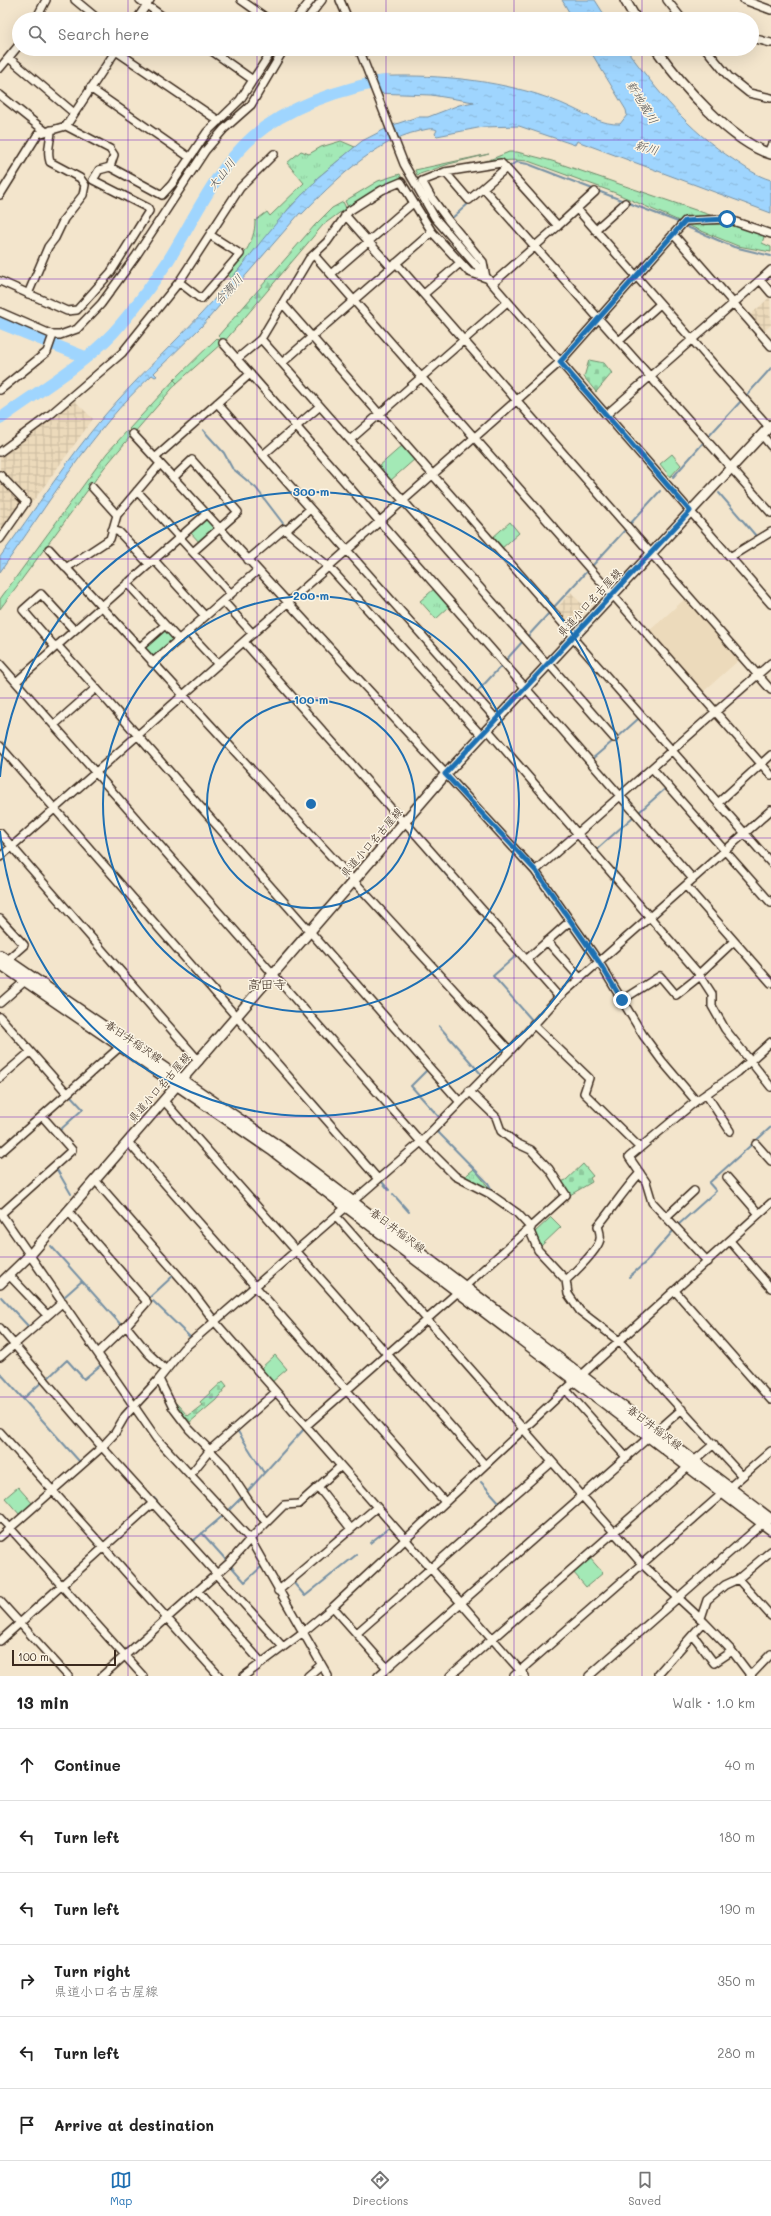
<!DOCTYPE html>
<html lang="en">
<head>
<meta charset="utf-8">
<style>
	:root { --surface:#fff; --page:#f6f6f6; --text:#222; --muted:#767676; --line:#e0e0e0; --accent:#1f6fb2 }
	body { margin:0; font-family:Mali,"Klee One",sans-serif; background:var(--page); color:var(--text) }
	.scale { position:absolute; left:12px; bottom:10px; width:104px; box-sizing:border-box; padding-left:4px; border:2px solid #3b2a1e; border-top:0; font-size:11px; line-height:14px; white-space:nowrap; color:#3b2a1e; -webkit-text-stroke:3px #fcf5e5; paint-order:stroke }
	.stop { position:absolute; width:12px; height:12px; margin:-9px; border:3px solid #1f6fb2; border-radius:50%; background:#fff }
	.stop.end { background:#1f6fb2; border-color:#fff; box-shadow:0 1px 4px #0008 }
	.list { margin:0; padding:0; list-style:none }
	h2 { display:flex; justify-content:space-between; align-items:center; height:52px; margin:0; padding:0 16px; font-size:17px }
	h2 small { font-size:13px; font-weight:400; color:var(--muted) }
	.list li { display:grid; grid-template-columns:26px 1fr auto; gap:12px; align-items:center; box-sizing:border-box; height:72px; padding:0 16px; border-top:1px solid var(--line) }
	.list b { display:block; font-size:15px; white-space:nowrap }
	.list p { margin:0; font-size:13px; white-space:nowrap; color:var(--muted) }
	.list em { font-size:13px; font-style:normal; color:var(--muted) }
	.icon { flex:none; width:22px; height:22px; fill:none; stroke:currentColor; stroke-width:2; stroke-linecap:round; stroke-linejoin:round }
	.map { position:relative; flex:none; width:771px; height:1676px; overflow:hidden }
	.search { position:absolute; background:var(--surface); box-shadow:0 4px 16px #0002; left:12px; right:12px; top:12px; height:44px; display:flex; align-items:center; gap:10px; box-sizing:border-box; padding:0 14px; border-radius:22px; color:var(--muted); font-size:15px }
	.sheet { height:484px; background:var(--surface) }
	nav { display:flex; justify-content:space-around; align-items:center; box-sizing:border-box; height:56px; border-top:1px solid var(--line); background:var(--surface); font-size:11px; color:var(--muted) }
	nav a { display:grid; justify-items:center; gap:2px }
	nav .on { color:var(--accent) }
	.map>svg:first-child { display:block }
	.built { fill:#ecdabb }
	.industrial { fill:url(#industrial-grid) }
	.grass { fill:url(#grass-tufts); stroke:#6f8a6a }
	.forest { fill:url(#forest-firs); stroke:#6f8a6a }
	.cemetery { fill:url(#cemetery-stones); stroke:#6f8a6a }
	.park { fill:#a3e9b6; stroke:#6f8a6a }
	.water { fill:url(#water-ripples); stroke:#7791a4 }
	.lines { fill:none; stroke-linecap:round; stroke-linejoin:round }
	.stream { stroke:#7791a4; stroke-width:2 }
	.river { stroke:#9fd5fe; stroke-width:12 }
	.minor-tunnel { stroke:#cec0a9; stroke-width:7; stroke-dasharray:7 3.5; stroke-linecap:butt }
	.minor-casing { stroke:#3b2a1e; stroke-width:10 }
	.major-casing { stroke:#3b2a1e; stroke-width:12 }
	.minor { stroke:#fcf5e5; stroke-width:7 }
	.major { stroke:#fcf5e5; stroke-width:9 }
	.route { stroke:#1f6fb2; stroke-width:5 }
	.grid { fill:none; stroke:#7b2cbf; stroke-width:1; stroke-opacity:0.55 }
	.ring { fill:none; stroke:#1f6fb2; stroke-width:2 }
	.labels { text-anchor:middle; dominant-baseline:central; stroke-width:3; stroke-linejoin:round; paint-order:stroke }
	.street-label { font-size:11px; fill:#3b2a1e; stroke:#fcf5e5 }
	.water-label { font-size:12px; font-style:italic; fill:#545556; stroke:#fcf5e5 }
	.quarter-label { font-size:13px; fill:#3b2a1e; stroke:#fcf5e5 }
	.centre { fill:#1f6fb2; stroke:#fcf5e5; stroke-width:2 }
	.ring-label { font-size:12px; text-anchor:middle; font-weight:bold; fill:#1f6fb2; stroke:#fcf5e5; stroke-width:3; stroke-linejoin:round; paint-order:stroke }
</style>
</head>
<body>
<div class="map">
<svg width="771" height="1676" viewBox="0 0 771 1676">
	<defs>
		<pattern id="industrial-grid" width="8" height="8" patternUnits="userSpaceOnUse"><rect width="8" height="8" fill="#ecdabb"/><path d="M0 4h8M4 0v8" fill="none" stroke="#cbbba0"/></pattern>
		<pattern id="grass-tufts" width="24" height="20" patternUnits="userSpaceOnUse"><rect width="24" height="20" fill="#a3e9b6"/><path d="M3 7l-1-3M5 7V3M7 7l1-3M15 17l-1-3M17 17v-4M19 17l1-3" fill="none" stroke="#8dc89c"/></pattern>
		<pattern id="forest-firs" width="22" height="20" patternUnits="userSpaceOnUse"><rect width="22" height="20" fill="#a3e9b6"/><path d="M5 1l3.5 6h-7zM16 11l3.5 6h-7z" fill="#8dc89c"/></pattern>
		<pattern id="cemetery-stones" width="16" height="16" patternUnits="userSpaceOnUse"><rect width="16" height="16" fill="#a3e9b6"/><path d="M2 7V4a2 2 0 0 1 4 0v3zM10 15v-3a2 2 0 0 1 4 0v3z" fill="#8dc89c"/></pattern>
		<pattern id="water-ripples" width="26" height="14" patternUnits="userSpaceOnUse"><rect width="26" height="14" fill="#9fd5fe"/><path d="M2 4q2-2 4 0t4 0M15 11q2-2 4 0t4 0" fill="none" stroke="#8ab7d9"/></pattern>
	</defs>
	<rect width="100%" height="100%" fill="#f3e5cc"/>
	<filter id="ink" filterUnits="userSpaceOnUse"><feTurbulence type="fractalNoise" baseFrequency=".025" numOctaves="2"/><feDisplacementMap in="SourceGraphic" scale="8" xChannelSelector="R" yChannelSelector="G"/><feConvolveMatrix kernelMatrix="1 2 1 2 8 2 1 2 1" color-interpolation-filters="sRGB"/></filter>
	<g filter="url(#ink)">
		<path class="built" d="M686 598 739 660 703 692 649 631Z"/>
		<path class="industrial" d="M770 297 771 325 762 333 748 317Z
			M73 399 93 419 32 503 0 471V455Z
			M0 480 21 502 0 531Z
			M571 592 586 609 571 626 555 610Z"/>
		<path class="grass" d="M341 141 355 147 316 179V182L291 206 231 279 228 275C242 257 255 243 255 221L267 212 270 216 304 183 287 163 301 151 309 154 321 147Z
			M509 152H517L552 161 713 216V217L683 218 679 221 613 192 528 161C504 158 480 164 456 168L489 160Z
			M489 154 449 164 417 175 415 170Z
			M400 174 403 181 382 187 348 207 345 201 378 181Z
			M691 224H735L765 234 762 243 771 247V252L738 246 687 225Z
			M174 380 177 383 134 433 129 429Z
			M127 431 132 435 130 437 104 468 0 609V599L107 453Z
			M434 589 449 607 436 619 420 601Z
			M474 1169 491 1190 489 1192 463 1178Z"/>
		<path class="forest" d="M343 202 346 208 323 225 224 342 218 336 315 225 332 208Z
			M217 338 222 343 177 383 174 380Z"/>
		<path class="cemetery" d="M589 360 604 363 612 373 596 392 584 377Z
			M583 1164 593 1176 590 1178 592 1182 570 1195 561 1182 566 1180Z
			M223 1381 227 1386 216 1400 189 1423 174 1405 176 1403 188 1416 202 1405 200 1402Z"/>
		<path class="park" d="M403 445 415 459 390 481 378 467Z
			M672 454 681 465 670 477 660 464Z
			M204 520H207L214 528 200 543 190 532Z
			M510 522 519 533 501 549 492 538Z
			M164 629 167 630 174 640 154 657H150L144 650V647Z
			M551 1217 561 1227 541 1246 535 1232Z
			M275 1355 287 1369 272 1382 260 1369Z
			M18 1487 33 1504 20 1515 5 1498Z
			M589 1557 603 1573 586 1587 573 1572Z"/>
		<path class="water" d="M562 0H595L607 19H573Z
			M589 49H626C659 93 687 129 734 160 746 168 757 176 771 180V213L577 141 575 145 519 126 483 127 437 136 435 134 437 130C432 127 425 130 419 131 375 141 333 182 302 214L300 213 201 327 154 373 157 376 155 377 152 375C91 431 48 505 0 572V557C35 510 66 461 104 416 138 376 177 341 212 302 247 262 277 216 316 182V179L362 141 393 125 417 117H428L459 105 474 102 431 95 373 93 368 77C422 74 473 77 526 91 541 95 557 101 572 108 587 115 603 125 620 124L627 115 626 110Z"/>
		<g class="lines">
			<path class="stream" d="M509 167 516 162 528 164 678 222
				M451 219 469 203
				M687 227 734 247 771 256
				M746 396 771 368
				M203 430 224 453 232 468 256 488 285 526
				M708 437 741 401
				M673 477 704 442
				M719 493 756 536
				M630 524 660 491
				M319 554 328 561
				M741 555 746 551
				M593 565 626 529
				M554 607 587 571
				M528 636 550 612
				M506 660 523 641
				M477 692 501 666
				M617 738 638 719
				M592 759 613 741
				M638 813 666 788
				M596 850 634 816
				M428 854 462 893
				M479 911 493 928
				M499 934 503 939
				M517 955 493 976 532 1020
				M439 1026 481 1074
				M428 1069 411 1086 439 1117
				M315 1101 346 1137
				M436 1130 488 1183 492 1190
				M59 1131 83 1109 70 1095
				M360 1153 372 1166
				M56 1168 71 1194
				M382 1182 389 1190
				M393 1194 409 1212
				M678 1225 716 1191 709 1183 771 1127
				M51 1246 122 1326
				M629 1277 646 1262 673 1231
				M1 1297 29 1327
				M64 1297 82 1281
				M148 1299 174 1275
				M151 1302 153 1301 191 1338
				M0 1373 79 1461
				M48 1378 67 1360 84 1379 102 1364
				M23 1399 43 1381
				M682 1416 695 1430
				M237 1430 264 1473
				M731 1469 737 1477
				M481 1482 500 1503 485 1516
				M247 1492 304 1429
				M154 1498 159 1504
				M165 1511 193 1541 225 1514
				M228 1511 243 1496
				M202 1533 227 1561
				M370 1543 390 1527
				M230 1565 245 1582 261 1567
				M293 1582 305 1596 356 1555"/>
			<path class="river" d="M0 323 85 357
				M0 419C37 392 82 366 113 333 133 311 151 286 168 261 197 215 219 160 265 127 285 113 309 102 333 94 350 89 368 83 386 81"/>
			<path class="minor-tunnel" d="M401 182 422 181"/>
			<g class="minor-casing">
				<path id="minor" d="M75 0 98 19
					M140 0 166 19
					M241 0 268 19
					M340 0 348 19
					M667 0 682 19
					M744 0 771 10
					M36 19 46 0
					M137 19 150 0
					M296 19 311 0
					M307 19 322 0
					M752 38 771 43
					M209 49 253 80
					M359 49 404 164 435 218 771 604
					M706 49 729 77 749 93 771 98
					M116 51 219 121
					M9 58 74 113
					M0 68 19 45
					M90 88 189 157
					M0 95 45 131
					M66 126 110 149 114 155 110 167
					M768 153 771 146
					M506 168 501 163 445 172 422 181 431 197 448 220 483 262 486 278 469 272 432 232 401 182 382 190 349 211 327 242 309 259 261 339 237 359 693 879
					M445 172 469 200 506 168 558 226 595 192
					M483 188 771 513
					M0 195 38 134 66 126 117 49
					M577 209 769 427
					M345 215 391 267
					M595 230 625 203
					M673 234 771 346
					M314 255 771 775
					M396 263 771 690
					M331 274 413 203
					M760 280 771 270
					M0 281 67 311 77 310 111 272 149 211 148 208 93 180 99 170 110 167 162 195 172 184 207 132 240 100 273 49
					M179 282 201 299 240 254 210 235
					M492 284 558 226
					M28 294 48 247 55 238 64 219 83 195 85 185 80 178 50 162C46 150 51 141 51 130
					M424 294 460 263
					M283 304 574 636
					M0 312 53 335H60L77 329 101 304 136 256 205 151 224 129 251 105 284 49
					M261 339 547 664
					M619 341 660 304
					M223 343 237 359
					M282 363 432 232
					M0 390 47 352 53 335
					M217 403 496 719
					M606 415 760 280 771 293
					M133 434 535 871 599 962 643 1035 662 1061 696 1101
					M762 435 771 446
					M350 440 507 302
					M0 452 51 414 122 353 179 282 240 188 274 154
					M263 455 320 406
					M155 458 250 374
					M0 475 26 502 0 539
					M173 478 192 460 238 512 193 552
					M92 487 117 515
					M137 491 231 594
					M289 528 310 509
					M112 530 119 532 149 564
					M49 549 510 1051
					M730 557 771 532
					M154 560 205 616
					M248 560 284 529 329 567 481 735
					M66 568 110 539 117 515 160 464
					M127 583 179 640
					M223 601 253 634
					M188 632 218 664
					M572 637 771 863
					M244 642 404 823
					M57 645 96 688
					M55 647 23 610 41 594 74 630
					M139 648 165 625
					M152 663 258 570
					M548 663 614 738
					M0 664 421 1142 455 1176 490 1194 517 1213 531 1228
					M16 682 206 514
					M54 725 96 688 459 1101
					M487 729 699 974 712 994V1006L725 1029 771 1087
					M0 746 378 1179
					M652 768 771 903
					M718 803 771 755
					M405 822 559 997
					M0 833 199 1061
					M0 857 560 362 685 221 727 219 771 234
					M535 871 771 663
					M686 886 771 983
					M0 919 24 945 7 960
					M547 941 580 978
					M526 960 570 921
					M699 974 734 941
					M622 1000 660 976 676 995 700 976
					M0 1003 25 981
					M0 1017 67 1093
					M533 1024 589 1078 584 1093 640 1148
					M0 1078 30 1052
					M706 1094 730 1131
					M164 1101 485 1465
					M128 1142 445 1502
					M756 1144 771 1161
					M0 1153 121 1046
					M727 1177 759 1214
					M95 1180 191 1290 215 1322 525 1676
					M68 1211 147 1302 126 1326 98 1353
					M0 1212 156 1438 250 1539 328 1676
					M1 1214 72 1150 42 1116
					M336 1216 642 1564 704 1622 732 1651 751 1676
					M666 1217 694 1191
					M529 1229 538 1250 566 1280 568 1294 580 1311 619 1341 742 1476
					M730 1241 771 1288
					M708 1262 652 1202 646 1182 629 1157 696 1101 738 1072 771 1042
					M9 1275 47 1315
					M566 1280C574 1273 599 1249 600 1239 601 1234 599 1230 598 1226 612 1209 624 1190 640 1173
					M464 1287 566 1195 549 1169 531 1150 516 1143 501 1131 496 1117 469 1091
					M675 1291 771 1400
					M126 1326 148 1353 166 1370
					M0 1328 102 1447 283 1647
					M0 1357 63 1302
					M159 1379 173 1408 189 1429 226 1467 250 1503 266 1522
					M566 1390 627 1458
					M306 1426 459 1291
					M0 1432 219 1676
					M656 1432 682 1409
					M694 1461 714 1444
					M190 1475 210 1450 276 1392
					M319 1488 351 1529
					M0 1517 143 1676
					M0 1537 102 1447 115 1433 125 1416 159 1379 183 1349 421 1142 510 1051 559 997 771 810
					M738 1579 771 1616
					M198 1591 262 1663
					M278 1591 377 1507
					M0 1601 68 1676
					M333 1607 387 1668
					M701 1618 707 1600 725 1585 738 1579 771 1551
					M357 1633 552 1462
					M693 1635 714 1663 732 1651
					M0 1641 153 1503
					M751 1675 771 1654
					M102 1676 229 1563 250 1539 284 1505 299 1504 341 1466
					M244 1676 302 1633 333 1607 574 1382 771 1203
					M308 1676 321 1665
					M378 1676 649 1437
					M450 1676 687 1468
					M514 1676 771 1451
					M589 1676 763 1523
					M659 1676 658 1674 704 1622"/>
			</g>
			<g class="major-casing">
				<path id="major" d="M625 0 636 19
					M656 49C680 83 731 142 771 154
					M0 955 289 1153 771 1519
					M0 964 271 1150 771 1530
					M0 1284 31 1254 445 775 771 425"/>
			</g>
			<use href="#minor" class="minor"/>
			<use href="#major" class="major"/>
		</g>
	</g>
	<g class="lines" filter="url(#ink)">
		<path class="route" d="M622 1000 599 962 536 871 445 774 690 511 560 362 685 221 727 219"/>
	</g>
	<path class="grid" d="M128 0V19M257 0V19M386 0V19M514 0V19M642 0V19M128 49V1676M257 49V1676M386 49V1676M514 49V1676M642 49V1676M0 140H771M0 279H771M0 419H771M0 559H771M0 698H771M0 838H771M0 978H771M0 1117H771M0 1257H771M0 1397H771M0 1536H771"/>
	<g class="ring">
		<circle cx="311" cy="804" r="104"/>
		<circle cx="311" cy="804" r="208"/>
		<path d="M0 777A312 312 0 1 1 0 831"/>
	</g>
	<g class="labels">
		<g class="street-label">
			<text transform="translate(589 602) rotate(-47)">県道小口名古屋線</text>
			<text transform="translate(371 842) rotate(-49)">県道小口名古屋線</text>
			<text transform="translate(134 1041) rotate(34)">春日井稲沢線</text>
			<text transform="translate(159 1087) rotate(-49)">県道小口名古屋線</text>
			<text transform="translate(398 1230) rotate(37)">春日井稲沢線</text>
			<text transform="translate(655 1427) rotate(37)">春日井稲沢線</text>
		</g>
		<g class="water-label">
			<text transform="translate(643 102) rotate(59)">新地蔵川</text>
			<text transform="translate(647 147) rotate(16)">新川</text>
			<text transform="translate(221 174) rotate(-52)">大山川</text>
			<text transform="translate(228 289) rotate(-47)">合瀬川</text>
		</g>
		<g class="quarter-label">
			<text x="267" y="983">高田寺</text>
		</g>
	</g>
	<circle cx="311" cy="804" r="6" class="centre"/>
	<g class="ring-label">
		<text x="311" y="496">300 m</text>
		<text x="311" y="600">200 m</text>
		<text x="311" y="704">100 m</text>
	</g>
</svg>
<div class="scale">100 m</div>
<div class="stop" style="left:727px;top:219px"></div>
<div class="stop end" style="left:622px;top:1000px"></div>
<div class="search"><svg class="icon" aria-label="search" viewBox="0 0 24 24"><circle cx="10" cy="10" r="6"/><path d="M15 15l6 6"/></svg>Search here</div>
</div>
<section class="sheet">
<h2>13 min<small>Walk · 1.0 km</small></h2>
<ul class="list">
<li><svg class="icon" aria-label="ahead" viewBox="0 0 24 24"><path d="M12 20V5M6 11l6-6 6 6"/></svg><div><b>Continue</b></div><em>40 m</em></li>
<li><svg class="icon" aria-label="left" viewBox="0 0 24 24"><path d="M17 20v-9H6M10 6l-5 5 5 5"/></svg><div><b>Turn left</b></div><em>180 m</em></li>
<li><svg class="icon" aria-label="left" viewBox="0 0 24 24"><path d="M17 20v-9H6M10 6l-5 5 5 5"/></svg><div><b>Turn left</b></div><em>190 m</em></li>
<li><svg class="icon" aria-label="right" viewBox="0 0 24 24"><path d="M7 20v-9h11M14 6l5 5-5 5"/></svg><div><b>Turn right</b><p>県道小口名古屋線</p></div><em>350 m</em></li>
<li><svg class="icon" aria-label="left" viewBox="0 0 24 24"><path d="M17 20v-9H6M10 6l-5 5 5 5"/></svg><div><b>Turn left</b></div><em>280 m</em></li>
<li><svg class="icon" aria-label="arrive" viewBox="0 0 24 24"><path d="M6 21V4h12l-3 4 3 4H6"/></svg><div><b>Arrive at destination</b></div></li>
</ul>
</section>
<nav>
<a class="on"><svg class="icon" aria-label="map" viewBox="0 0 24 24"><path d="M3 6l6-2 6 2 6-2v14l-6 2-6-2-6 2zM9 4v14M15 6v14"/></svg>Map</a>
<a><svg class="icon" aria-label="directions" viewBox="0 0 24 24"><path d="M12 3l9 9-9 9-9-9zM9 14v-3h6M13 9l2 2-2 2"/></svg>Directions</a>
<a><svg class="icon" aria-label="saved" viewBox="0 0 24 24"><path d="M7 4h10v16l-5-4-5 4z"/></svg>Saved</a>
</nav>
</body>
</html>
